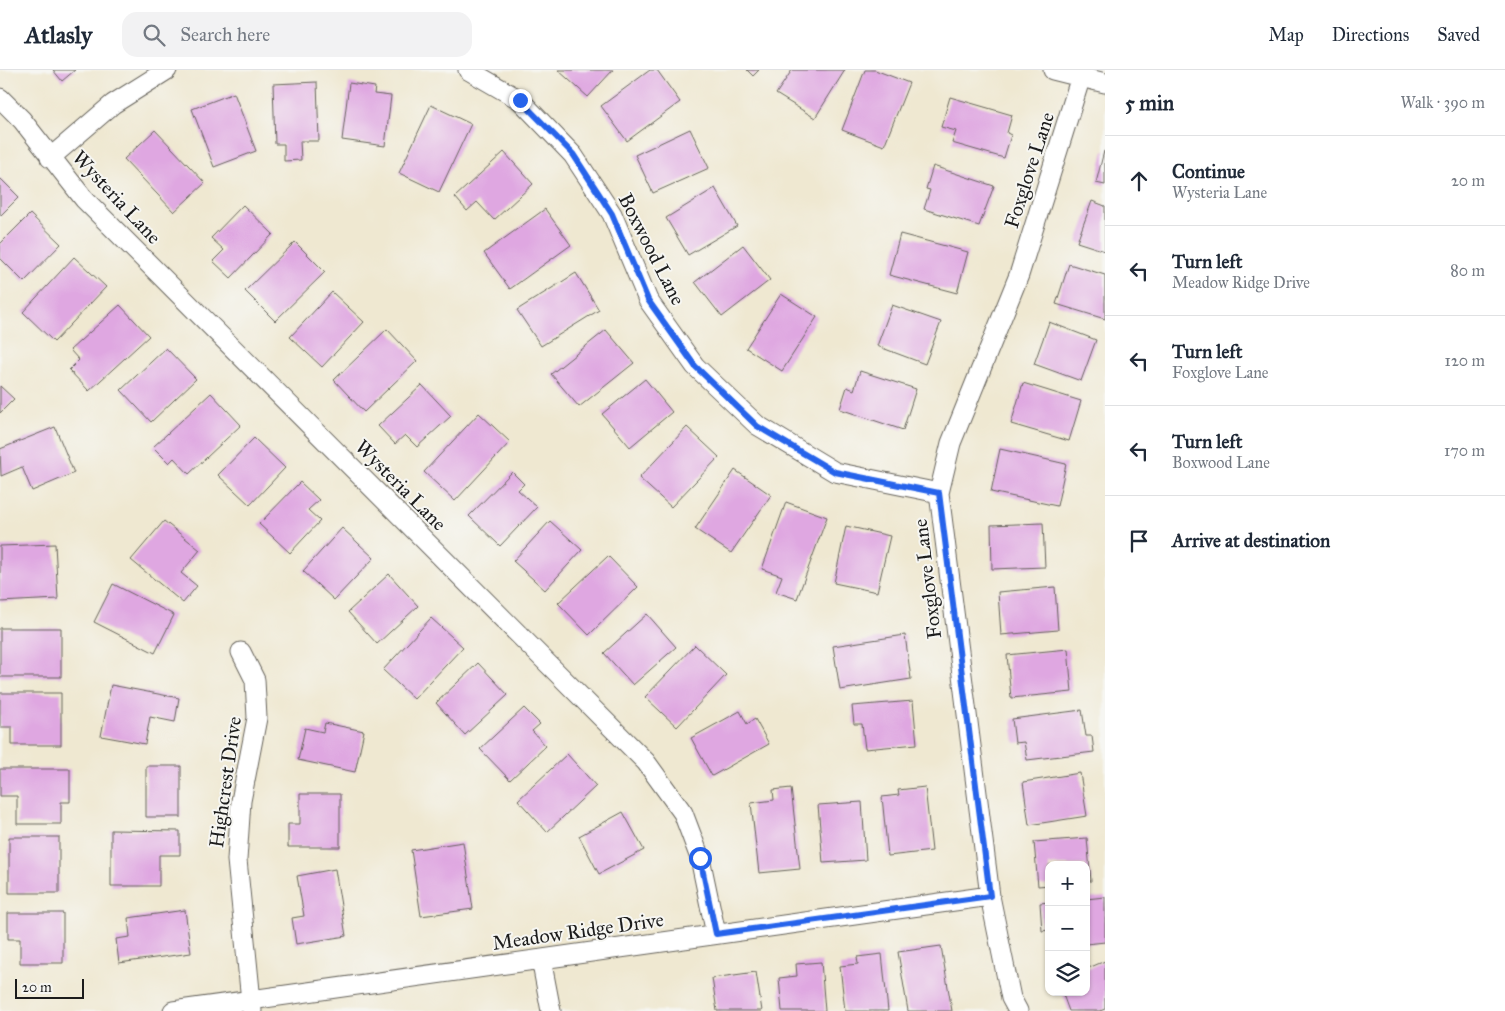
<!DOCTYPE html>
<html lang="en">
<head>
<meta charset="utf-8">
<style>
	:root { --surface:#fff; --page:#f2f2f3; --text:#1f2937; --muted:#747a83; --line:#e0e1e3 }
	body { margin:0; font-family:"IM FELL Great Primer",serif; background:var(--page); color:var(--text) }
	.controls { position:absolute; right:15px; bottom:15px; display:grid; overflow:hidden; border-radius:10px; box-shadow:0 1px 4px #0004 }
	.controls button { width:45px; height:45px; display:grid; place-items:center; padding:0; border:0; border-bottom:1px solid var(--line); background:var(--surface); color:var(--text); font:25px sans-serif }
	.scale { position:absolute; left:15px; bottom:12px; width:69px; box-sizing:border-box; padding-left:5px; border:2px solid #1c1c1c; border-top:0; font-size:14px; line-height:18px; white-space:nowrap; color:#1c1c1c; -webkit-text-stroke:4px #f6f6f2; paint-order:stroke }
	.stop { position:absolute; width:15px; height:15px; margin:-11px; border:4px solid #2563eb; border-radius:50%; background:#fff }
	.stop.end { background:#2563eb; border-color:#fff; box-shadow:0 1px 5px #0008 }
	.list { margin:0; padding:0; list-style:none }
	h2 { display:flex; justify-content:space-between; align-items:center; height:65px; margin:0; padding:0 20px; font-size:21px }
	h2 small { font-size:16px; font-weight:400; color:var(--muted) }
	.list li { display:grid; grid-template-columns:32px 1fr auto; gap:15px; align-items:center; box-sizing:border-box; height:90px; padding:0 20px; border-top:1px solid var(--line) }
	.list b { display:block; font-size:19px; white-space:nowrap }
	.list p { margin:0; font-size:16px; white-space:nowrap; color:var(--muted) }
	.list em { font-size:16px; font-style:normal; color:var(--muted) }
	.icon { flex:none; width:28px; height:28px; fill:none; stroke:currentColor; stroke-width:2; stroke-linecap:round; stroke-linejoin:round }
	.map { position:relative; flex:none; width:1105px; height:941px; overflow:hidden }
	header { display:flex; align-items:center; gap:30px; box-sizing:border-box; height:70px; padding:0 25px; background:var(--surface); border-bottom:1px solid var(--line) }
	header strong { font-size:24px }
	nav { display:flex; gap:28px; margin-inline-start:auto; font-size:18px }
	.search { width:350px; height:45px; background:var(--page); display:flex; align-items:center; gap:12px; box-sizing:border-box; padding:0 18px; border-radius:15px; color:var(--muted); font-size:19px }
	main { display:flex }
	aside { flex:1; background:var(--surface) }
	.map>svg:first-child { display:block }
	.building { fill:#dfa7e1 }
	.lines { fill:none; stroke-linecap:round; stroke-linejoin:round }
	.street-casing { stroke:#66635b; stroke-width:21 }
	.street { stroke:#fff; stroke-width:19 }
	.route { stroke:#2563eb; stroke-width:6 }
	.labels { text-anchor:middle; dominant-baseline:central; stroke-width:4; stroke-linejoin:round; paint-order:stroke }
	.street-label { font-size:20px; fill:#1c1c1c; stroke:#f6f6f2 }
</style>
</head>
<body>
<header>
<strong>Atlasly</strong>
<div class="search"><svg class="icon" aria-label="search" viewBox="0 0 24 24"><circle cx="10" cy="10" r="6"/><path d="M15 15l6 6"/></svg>Search here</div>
<nav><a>Map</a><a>Directions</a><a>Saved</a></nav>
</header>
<main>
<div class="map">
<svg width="1105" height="941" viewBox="0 0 1105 941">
	<rect width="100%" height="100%" fill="#f6f6f2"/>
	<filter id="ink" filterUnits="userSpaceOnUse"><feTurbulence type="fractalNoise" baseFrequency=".02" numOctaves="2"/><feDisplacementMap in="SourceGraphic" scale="10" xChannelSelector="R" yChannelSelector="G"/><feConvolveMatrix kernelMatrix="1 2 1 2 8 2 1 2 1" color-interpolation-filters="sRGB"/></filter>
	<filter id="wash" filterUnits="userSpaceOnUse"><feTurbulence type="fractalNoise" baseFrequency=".0096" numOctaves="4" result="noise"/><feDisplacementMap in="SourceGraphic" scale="20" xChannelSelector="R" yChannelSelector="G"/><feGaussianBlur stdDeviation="1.12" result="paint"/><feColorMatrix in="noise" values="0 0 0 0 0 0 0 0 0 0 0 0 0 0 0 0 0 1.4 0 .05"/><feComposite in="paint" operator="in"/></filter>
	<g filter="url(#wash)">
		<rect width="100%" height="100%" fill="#efe8d1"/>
		<g id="blocks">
			<path class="building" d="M53 0H75L62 11Z
				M558 0H613L588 27Z
				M650 0H657L680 32 627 71 601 36Z
				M747 0H759L753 6Z
				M792 0H845L815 48 776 24Z
				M865 0H875L909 13 884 76 842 60Z
				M317 12 319 71H300L301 90 284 91V74H275L273 14Z
				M349 13 375 17 374 24 391 26 385 76 342 70Z
				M234 23 256 81 214 97 192 39Z
				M950 27 1012 45 1007 63 1011 65 1004 88 952 73 956 61 941 57Z
				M431 35 471 54 439 122 399 103Z
				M690 59 709 98 653 123 635 85Z
				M155 60 205 113 174 142 124 89Z
				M1104 81H1105V115L1096 113Z
				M504 82 533 114 494 150 477 132 467 141 455 127Z
				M933 96 994 116 979 156 924 139 930 120 926 119Z
				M0 108 19 127 0 146Z
				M715 118 737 156 688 185 666 148Z
				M1092 131 1105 136V181L1077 172Z
				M243 135 273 164 231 208 213 191 224 180 211 168Z
				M545 139 571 175 510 219 484 183Z
				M30 144 61 174 24 212 0 188V174Z
				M900 164 968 182 957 223 889 205Z
				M295 172 325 202 275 251 245 221Z
				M743 175 770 210 722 247 695 212Z
				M74 187 106 217 54 272 23 242Z
				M1069 194 1105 205V249L1056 234Z
				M576 203 599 240 541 276 517 240Z
				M332 222 364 252 322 297 290 267Z
				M781 224 817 247 782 301 746 278Z
				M120 235 149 266 89 321 69 300 79 290 70 280Z
				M892 235 941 252 925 294 877 276Z
				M1049 252 1096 270 1081 311 1034 294Z
				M387 259 417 291 364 342 334 310Z
				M606 260 634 293 579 337 551 304Z
				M166 278 196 309 151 352 121 320Z
				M860 301 916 319 903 360 840 339 847 317 854 320Z
				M645 309 672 342 630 377 602 344Z
				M1023 313 1081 331 1069 371 1011 354Z
				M422 315 451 346 417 377 405 365 395 374 378 356Z
				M0 316 14 329 0 343Z
				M211 323 241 355 189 404 174 388 169 393 153 377Z
				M479 343 510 372 455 431 424 402Z
				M55 357 74 403 32 421 22 397 1 406 0 379Z
				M687 357 719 387 671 437 639 408Z
				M254 368 285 398 250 435 218 405Z
				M1000 379 1066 394 1057 436 991 422Z
				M735 400 771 425 731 483 695 459Z
				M512 402 524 414 518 420 537 437 500 476 469 446Z
				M300 412 319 430 308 440 320 451 290 483 259 454Z
				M786 432 827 447 797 529 776 522 782 506 762 499Z
				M164 451 200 480 181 503 197 516 183 533 131 490Z
				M550 451 582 480 545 520 513 491Z
				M1043 453 1045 497 992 499 991 455Z
				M846 456 890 466 877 522 834 513Z
				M342 458 374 488 334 530 303 501Z
				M55 474 58 529 0 532V476Z
				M608 486 638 517 589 565 558 533Z
				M389 504 418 536 377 574 348 542Z
				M113 514 174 545 155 583 94 552Z
				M1055 517 1058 560 1001 565 998 522Z
				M647 544 676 577 633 615 604 583Z
				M431 548 463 577 414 629 383 600Z
				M0 558H61V607H0Z
				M905 565 911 609 840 620 833 576Z
				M695 575 726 605 677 657 645 627Z
				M1068 579 1072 622 1011 628 1007 585Z
				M478 593 508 625 465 665 436 633Z
				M111 615 179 628 175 652 150 647 145 674 101 666Z
				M0 623H61V675H12V657H0Z
				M913 631 917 674 865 679 862 654H854L852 636Z
				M524 638 540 654 532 661 546 676 510 710 480 679Z
				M1082 640 1086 666H1092L1094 682 1027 690 1024 672 1015 673 1012 649Z
				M740 641 747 654 755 649 769 674 712 706 691 668Z
				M325 653 364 661 355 702 298 690 305 658 323 662Z
				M567 684 596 716 547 762 518 730Z
				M146 696H181V747H146Z
				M0 699H70V732H61V754H17V726H0Z
				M1080 703 1087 746 1029 755 1023 712Z
				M925 717 932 781 888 786 882 727 899 725 898 720Z
				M791 718 800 799 759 803 751 733 774 730 773 720Z
				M300 724H340V777H288V754H300Z
				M862 732 866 790 823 793 818 735Z
				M623 742 644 780 599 804 579 766Z
				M111 760 180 761V785H159V816H111Z
				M9 767H59V823H9Z
				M1087 768 1091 811H1086V795H1049V815L1038 816 1034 772Z
				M463 772 473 839 421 846 411 780Z
				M335 799 346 866 296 874 292 848 304 846 297 806Z
				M1105 827V872L1086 874V829Z
				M1049 832V860L1042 861 1040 833Z
				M185 840 191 883 119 893 116 869 130 867 128 848Z
				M8 843H63V893H20V869H8Z
				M941 876 952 941H908L898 882Z
				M882 884 888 941H845L840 896 858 894 857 887Z
				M1105 891V939L1100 941H1069L1062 922H1086V899Z
				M821 892 825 941H782L779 908 797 906 796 894Z
				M756 902 762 941H717L712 908Z"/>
		</g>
	</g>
	<g filter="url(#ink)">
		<use href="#blocks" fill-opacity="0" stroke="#66635b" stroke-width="1"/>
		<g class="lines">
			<g class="street-casing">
				<path id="street" d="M468 0 520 30 573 85 612 144 648 230 695 296 757 355 835 402 939 423
					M1053 0 1105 13
					M0 28 22 50 84 129 646 692 683 743 700 788 716 864
					M50 88 113 34 167 0
					M241 582 255 610 257 648 241 731 237 790 252 941
					M541 889 551 941
					M173 941 990 826
					M1018 941 1011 928 990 826 939 423 951 373 1019 205 1083 0"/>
			</g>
			<use href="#street" class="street"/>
		</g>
	</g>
	<g class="lines" filter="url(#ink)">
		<path class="route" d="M520 30 573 84 612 144 648 230 695 296 757 356 835 402 939 423 990 826 716 864 700 788"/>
	</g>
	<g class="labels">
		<g class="street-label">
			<text transform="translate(1029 100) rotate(-72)">Foxglove Lane</text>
			<text transform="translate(117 127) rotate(47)">Wysteria Lane</text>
			<text transform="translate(652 179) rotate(63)">Boxwood Lane</text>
			<text transform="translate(401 415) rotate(45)">Wysteria Lane</text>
			<text transform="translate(927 509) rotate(-97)">Foxglove Lane</text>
			<text transform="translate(225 712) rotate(-82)">Highcrest Drive</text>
			<text transform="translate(578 861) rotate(-8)">Meadow Ridge Drive</text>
		</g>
	</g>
</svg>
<div class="controls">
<button>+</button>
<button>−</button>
<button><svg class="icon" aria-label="layers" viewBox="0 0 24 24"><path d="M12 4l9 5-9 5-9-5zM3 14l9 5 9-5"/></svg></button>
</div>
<div class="scale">20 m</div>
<div class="stop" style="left:700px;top:788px"></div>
<div class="stop end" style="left:520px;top:30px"></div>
</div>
<aside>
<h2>5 min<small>Walk · 390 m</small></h2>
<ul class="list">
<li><svg class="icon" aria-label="ahead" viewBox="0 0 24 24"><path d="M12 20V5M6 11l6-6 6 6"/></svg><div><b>Continue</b><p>Wysteria Lane</p></div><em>20 m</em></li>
<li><svg class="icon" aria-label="left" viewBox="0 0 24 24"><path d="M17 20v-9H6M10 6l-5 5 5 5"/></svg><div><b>Turn left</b><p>Meadow Ridge Drive</p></div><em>80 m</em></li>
<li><svg class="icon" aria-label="left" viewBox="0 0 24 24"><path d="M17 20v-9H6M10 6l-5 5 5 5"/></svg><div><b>Turn left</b><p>Foxglove Lane</p></div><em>120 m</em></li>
<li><svg class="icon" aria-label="left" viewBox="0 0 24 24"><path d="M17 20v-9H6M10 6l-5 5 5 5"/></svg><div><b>Turn left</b><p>Boxwood Lane</p></div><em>170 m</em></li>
<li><svg class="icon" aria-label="arrive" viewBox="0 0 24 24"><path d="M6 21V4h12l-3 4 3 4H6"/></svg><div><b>Arrive at destination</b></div></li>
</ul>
</aside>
</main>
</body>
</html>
